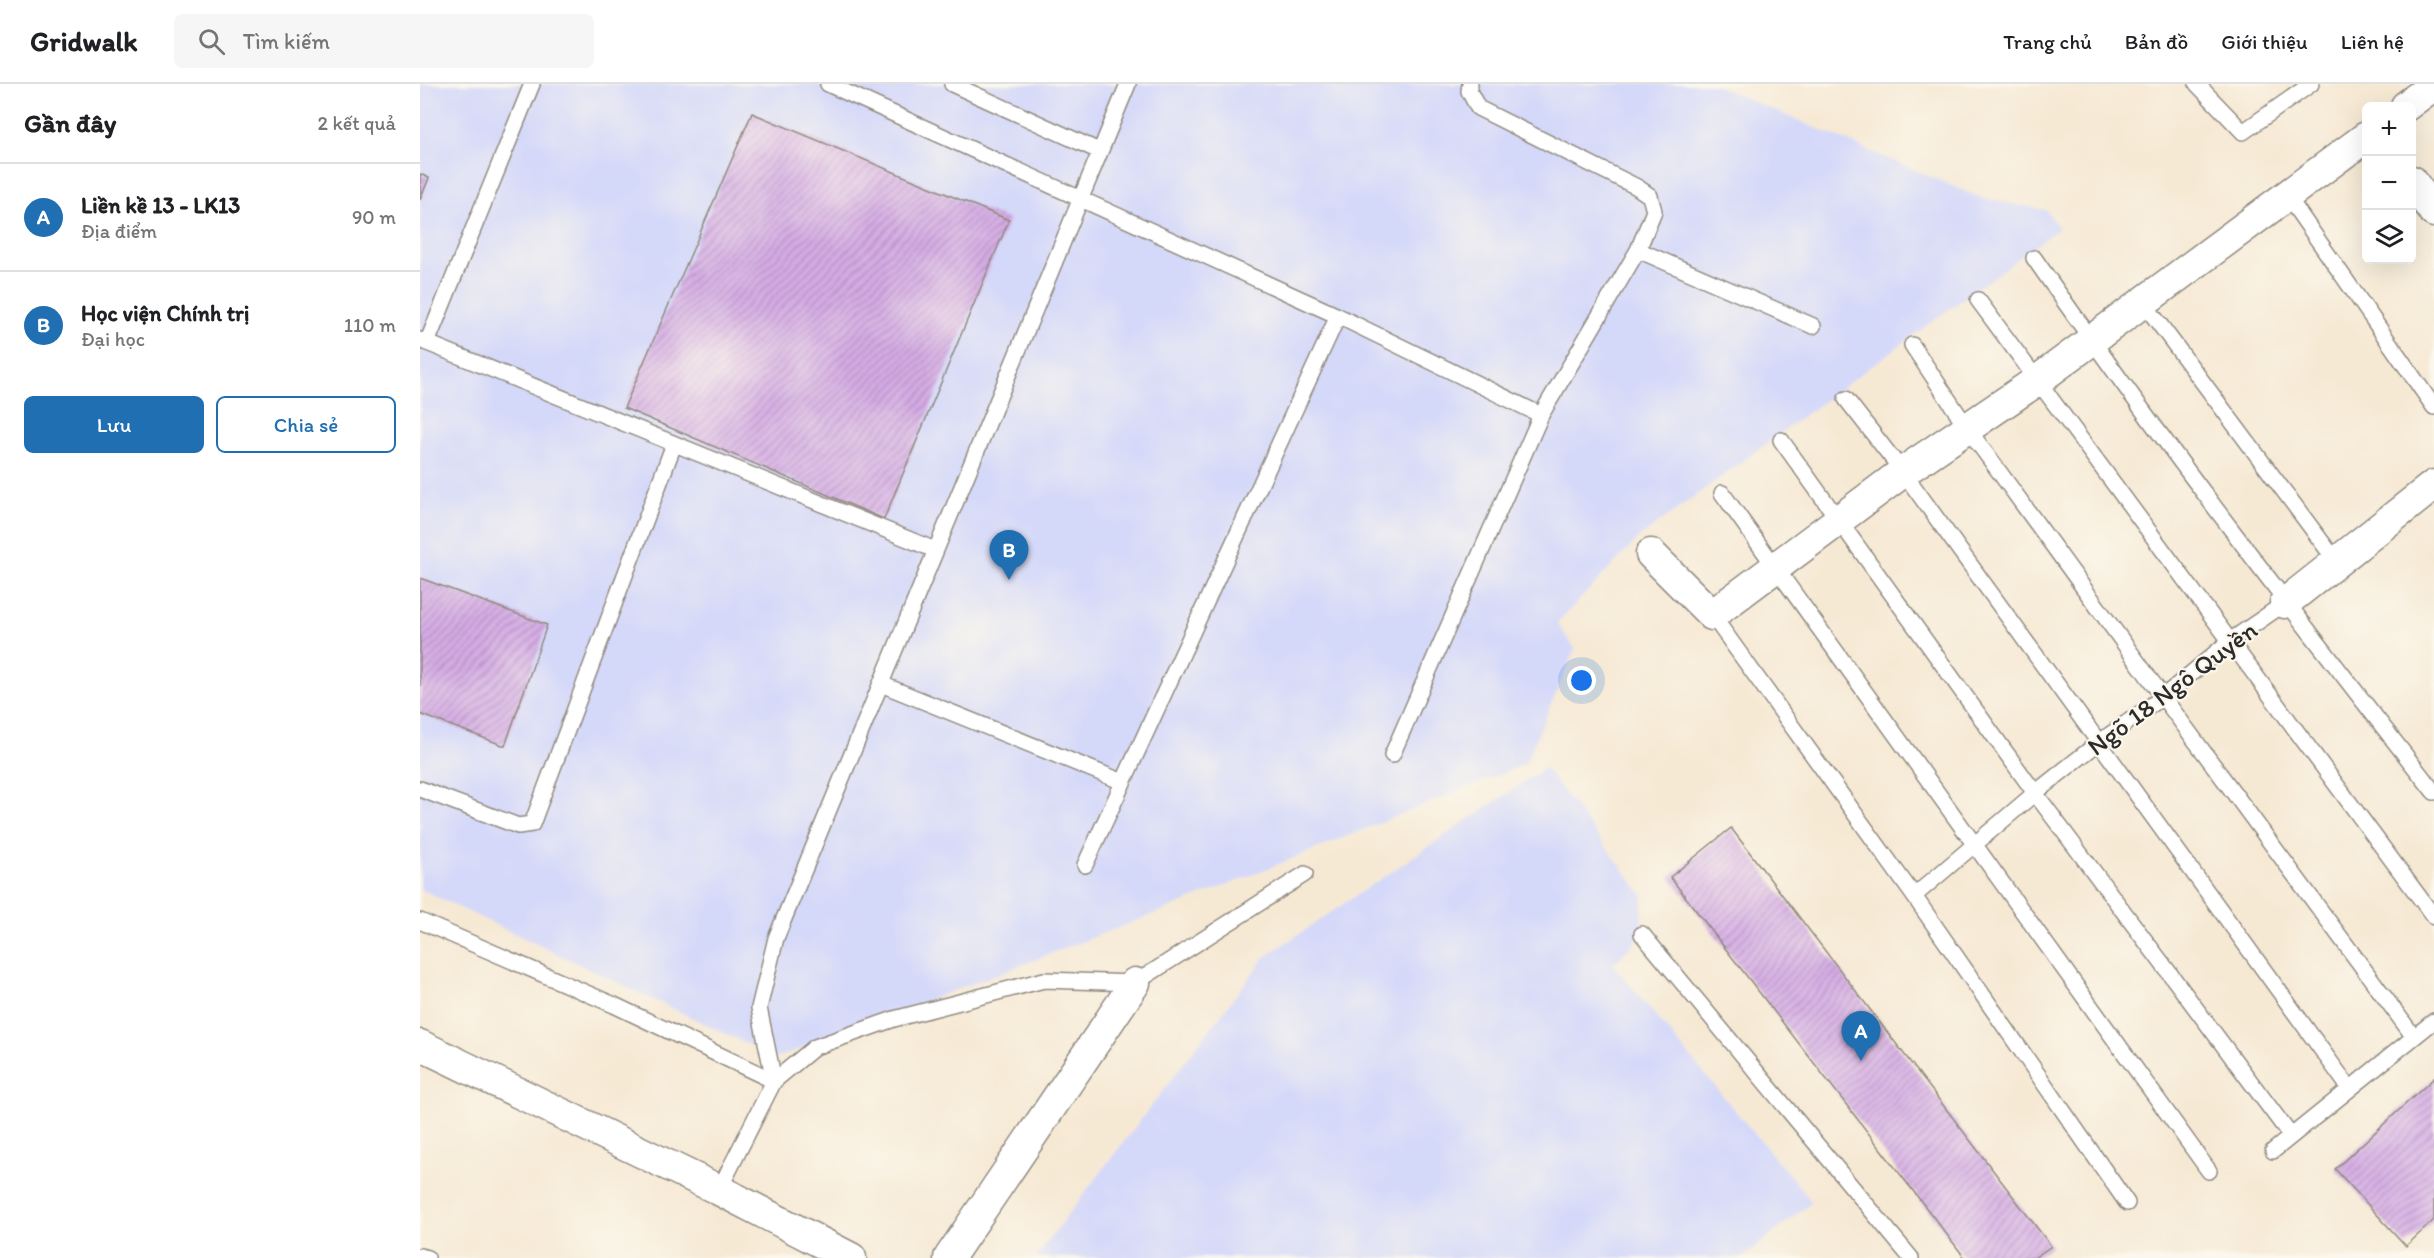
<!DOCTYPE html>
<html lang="vi">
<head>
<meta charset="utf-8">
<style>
	:root { --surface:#fff; --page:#f6f6f6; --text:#202124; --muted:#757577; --line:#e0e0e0; --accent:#1f6fb2 }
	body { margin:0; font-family:Itim,sans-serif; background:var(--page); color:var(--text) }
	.controls { position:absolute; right:18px; top:18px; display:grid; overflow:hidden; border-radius:9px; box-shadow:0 6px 24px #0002 }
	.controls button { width:54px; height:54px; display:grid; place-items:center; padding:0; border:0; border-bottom:2px solid var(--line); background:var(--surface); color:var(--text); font:30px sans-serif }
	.you { position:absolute; left:1162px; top:597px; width:21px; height:21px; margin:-15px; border:4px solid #fff; border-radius:50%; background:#1a73e8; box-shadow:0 0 0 9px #1a73e833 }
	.badge { display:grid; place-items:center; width:39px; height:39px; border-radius:50%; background:var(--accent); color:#fff; font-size:20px; font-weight:700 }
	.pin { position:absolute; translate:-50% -50px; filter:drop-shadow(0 2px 3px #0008) }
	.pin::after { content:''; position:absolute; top:32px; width:21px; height:18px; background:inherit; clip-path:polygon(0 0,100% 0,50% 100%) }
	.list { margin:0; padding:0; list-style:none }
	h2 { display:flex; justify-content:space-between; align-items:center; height:78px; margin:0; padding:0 24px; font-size:26px }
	h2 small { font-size:20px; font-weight:400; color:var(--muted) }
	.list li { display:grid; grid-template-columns:39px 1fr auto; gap:18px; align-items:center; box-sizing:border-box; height:108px; padding:0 24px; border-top:2px solid var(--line) }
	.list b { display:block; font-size:22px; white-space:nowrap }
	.list p { margin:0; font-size:20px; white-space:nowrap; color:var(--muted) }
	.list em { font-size:20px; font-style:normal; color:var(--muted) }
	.actions { display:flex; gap:12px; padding:18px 24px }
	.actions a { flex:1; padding:14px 0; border:2px solid var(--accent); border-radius:9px; text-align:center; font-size:21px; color:var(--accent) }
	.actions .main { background:var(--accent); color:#fff }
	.icon { flex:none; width:33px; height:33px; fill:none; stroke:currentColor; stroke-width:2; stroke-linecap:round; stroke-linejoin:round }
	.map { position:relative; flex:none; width:2014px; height:1174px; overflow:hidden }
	header { display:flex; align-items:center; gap:36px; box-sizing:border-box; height:84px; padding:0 30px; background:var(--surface); border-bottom:2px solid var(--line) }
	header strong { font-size:28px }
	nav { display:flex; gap:33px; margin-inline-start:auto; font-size:21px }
	.search { width:420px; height:54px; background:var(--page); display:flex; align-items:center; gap:15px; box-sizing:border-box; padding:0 21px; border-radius:9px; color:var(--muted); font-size:22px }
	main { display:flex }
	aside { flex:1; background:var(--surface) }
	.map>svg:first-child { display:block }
	.built { fill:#d4d8f9 }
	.building { fill:url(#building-hatch) }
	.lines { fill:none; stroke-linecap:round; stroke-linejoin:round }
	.lane-casing { stroke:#908a80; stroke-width:18 }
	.street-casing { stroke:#908a80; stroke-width:33 }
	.lane { stroke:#fff; stroke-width:15 }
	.street { stroke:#fff; stroke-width:30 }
	.labels { text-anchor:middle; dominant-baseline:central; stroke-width:4.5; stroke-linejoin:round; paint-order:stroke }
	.street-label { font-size:26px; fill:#2b2b2b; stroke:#fbf7ec }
</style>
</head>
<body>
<header>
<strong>Gridwalk</strong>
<div class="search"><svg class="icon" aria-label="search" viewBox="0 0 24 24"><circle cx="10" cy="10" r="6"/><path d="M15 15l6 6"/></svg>Tìm kiếm</div>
<nav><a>Trang chủ</a><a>Bản đồ</a><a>Giới thiệu</a><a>Liên hệ</a></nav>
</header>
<main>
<aside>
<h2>Gần đây<small>2 kết quả</small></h2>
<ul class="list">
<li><span class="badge">A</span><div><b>Liền kề 13 - LK13</b><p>Địa điểm</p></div><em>90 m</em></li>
<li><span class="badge">B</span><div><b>Học viện Chính trị</b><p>Đại học</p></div><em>110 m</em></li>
</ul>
<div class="actions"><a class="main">Lưu</a><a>Chia sẻ</a></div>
</aside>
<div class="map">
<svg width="2014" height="1174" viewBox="0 0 2014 1174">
	<defs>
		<pattern id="building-hatch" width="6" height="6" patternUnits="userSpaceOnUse" patternTransform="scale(1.5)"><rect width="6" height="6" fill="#d5ace5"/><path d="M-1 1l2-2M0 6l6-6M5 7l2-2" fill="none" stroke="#ad8cba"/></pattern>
	</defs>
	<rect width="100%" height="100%" fill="#fbf7ec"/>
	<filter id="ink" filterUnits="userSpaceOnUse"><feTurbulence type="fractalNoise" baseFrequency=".0167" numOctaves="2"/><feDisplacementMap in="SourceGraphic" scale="12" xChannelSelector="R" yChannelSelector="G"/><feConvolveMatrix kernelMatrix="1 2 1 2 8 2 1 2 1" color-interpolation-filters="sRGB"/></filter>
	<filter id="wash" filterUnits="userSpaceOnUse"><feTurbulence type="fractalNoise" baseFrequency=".008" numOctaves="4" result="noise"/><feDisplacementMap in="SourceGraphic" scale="24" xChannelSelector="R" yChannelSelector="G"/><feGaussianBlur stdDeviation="1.35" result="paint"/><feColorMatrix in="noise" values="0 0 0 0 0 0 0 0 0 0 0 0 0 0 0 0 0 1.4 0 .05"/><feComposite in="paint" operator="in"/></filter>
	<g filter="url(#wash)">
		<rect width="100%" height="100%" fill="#f6e9d4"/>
		<path class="built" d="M0 0H1292L1561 114 1626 126 1639 144 1221 452 1137 539 1155 565 1105 680 763 819 357 974 0 805Z
			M1125 684 1223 811 1222 850 1193 881 1392 1118 1322 1174H615L845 873Z"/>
		<g id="blocks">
			<path class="building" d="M332 29 589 136 464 435 204 324Z
				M0 90 9 94 0 116Z
				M0 494 127 541 85 662 0 630Z
				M1311 744 1631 1162 1614 1174H1545L1250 793Z
				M2014 994V1136L1986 1162 1915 1085Z"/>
		</g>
	</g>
	<g filter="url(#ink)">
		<use href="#blocks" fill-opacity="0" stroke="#908a80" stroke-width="1.5"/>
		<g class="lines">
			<g class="lane-casing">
				<path id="lane" d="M408 0 918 232 1121 331
					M532 0 679 67
					M1777 0 1823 48 1891 0
					M1868 113 2014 323
					M1218 166 1393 242
					M1614 174C1741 357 1877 533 2014 708
					M1558 216 2014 833
					M1723 218 1916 477
					M0 256 515 466
					M7 259 112 0
					M1492 261 1548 345 1743 613 1994 953
					M1426 315 1483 388 1930 1005
					M1361 356 1615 709 1871 1052
					M1302 409 1789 1087
					M1292 531 1494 812 1707 1119
					M461 600 703 698
					M972 671 1121 331 1218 166 1234 127 1230 112 1217 103 1058 24 1049 7 1050 0
					M0 705 98 742 112 740 254 360
					M665 781 918 232
					M1494 812 1615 709 1678 659 1743 613 1810 557 1865 519
					M0 837 194 921 354 997
					M1222 850 1491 1174
					M354 997 339 924 356 854 708 0
					M1853 1067 2014 937
					M299 1106 354 997 395 963 474 935 624 896 715 899 885 790
					M0 1172 7 1174"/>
			</g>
			<g class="street-casing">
				<path id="street" d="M1986 22 2014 1
					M1992 97 2014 128
					M1231 470 1292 531 1483 388 1618 296 1946 53
					M1865 519 2014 401
					M0 961 299 1106 431 1174
					M529 1174 715 899"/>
			</g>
			<use href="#lane" class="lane"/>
			<use href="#street" class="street"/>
		</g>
	</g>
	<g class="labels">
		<g class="street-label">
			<text transform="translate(1752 604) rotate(-37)">Ngõ 18 Ngô Quyền</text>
		</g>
	</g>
</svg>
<div class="controls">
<button>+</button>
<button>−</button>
<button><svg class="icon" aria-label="layers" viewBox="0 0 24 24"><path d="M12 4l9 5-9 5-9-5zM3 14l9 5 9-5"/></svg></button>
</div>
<div class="you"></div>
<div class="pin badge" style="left:1441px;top:977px">A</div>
<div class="pin badge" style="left:589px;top:496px">B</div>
</div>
</main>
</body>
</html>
